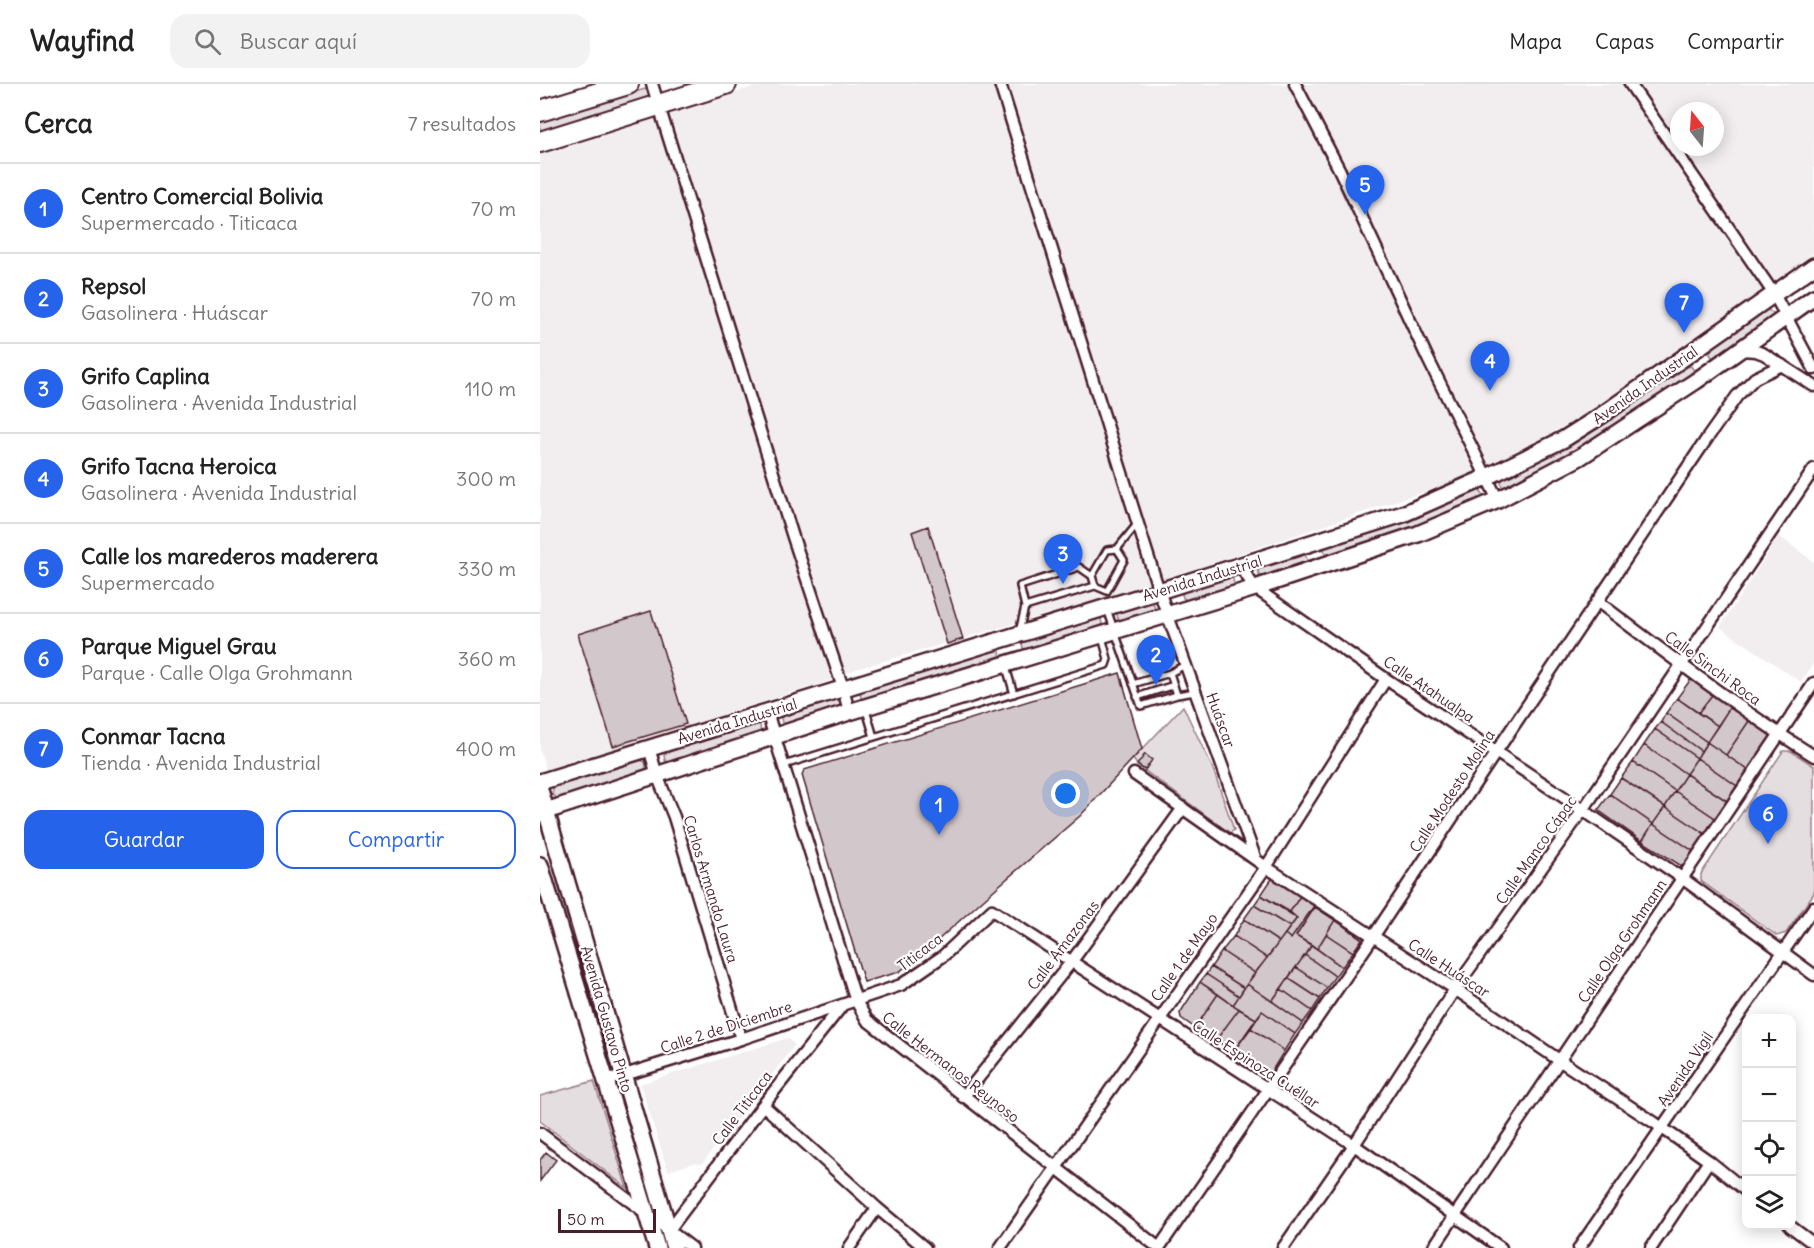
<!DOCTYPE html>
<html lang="es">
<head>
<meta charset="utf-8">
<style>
	:root { --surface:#fff; --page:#f2f2f2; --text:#222; --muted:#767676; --line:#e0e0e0; --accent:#2563eb }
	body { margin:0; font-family:Delius,sans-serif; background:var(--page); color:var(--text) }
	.controls { position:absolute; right:18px; bottom:18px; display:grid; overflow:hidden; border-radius:12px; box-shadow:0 3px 15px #0003 }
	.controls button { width:54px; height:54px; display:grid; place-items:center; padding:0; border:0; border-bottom:2px solid var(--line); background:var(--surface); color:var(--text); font:30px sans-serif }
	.compass { position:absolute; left:1130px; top:18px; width:54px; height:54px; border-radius:50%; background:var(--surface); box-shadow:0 3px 15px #0003; rotate:343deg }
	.scale { position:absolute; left:18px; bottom:15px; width:98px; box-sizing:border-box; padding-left:6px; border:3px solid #4a1f2b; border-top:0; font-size:16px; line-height:21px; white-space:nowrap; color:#4a1f2b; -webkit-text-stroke:4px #fff; paint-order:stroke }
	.you { position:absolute; left:526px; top:710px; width:21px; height:21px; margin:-15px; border:4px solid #fff; border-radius:50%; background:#1a73e8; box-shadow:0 0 0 9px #1a73e833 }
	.badge { display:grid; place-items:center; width:39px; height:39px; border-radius:50%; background:var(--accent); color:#fff; font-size:20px; font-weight:700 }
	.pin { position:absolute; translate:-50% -50px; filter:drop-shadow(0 2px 3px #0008) }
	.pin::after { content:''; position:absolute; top:32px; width:21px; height:18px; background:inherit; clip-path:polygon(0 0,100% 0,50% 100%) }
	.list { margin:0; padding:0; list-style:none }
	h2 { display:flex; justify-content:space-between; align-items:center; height:78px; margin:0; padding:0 24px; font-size:26px }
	h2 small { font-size:20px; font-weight:400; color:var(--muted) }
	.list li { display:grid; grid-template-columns:39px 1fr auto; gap:18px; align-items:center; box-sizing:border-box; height:90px; padding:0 24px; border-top:2px solid var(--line) }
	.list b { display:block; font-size:22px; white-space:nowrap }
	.list p { margin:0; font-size:20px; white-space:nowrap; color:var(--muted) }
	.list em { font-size:20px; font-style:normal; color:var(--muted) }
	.actions { display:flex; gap:12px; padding:18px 24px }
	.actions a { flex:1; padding:14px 0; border:2px solid var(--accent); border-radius:18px; text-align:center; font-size:21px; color:var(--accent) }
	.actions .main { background:var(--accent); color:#fff }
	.icon { flex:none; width:33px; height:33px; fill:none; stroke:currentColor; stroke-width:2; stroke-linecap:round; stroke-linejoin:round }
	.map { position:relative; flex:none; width:1274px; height:1164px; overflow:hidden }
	header { display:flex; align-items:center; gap:36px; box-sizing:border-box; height:84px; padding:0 30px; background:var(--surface); border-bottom:2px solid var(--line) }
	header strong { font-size:28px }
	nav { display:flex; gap:33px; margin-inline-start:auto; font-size:21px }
	.search { width:420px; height:54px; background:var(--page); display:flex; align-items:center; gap:15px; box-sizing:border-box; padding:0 21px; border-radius:18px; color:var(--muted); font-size:22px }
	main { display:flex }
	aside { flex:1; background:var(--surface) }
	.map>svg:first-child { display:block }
	.built { fill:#f2eeef; fill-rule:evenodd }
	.green { fill:#e5dee0; stroke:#987e86; stroke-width:1.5 }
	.building { fill:#d2c7cb; stroke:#4a1f2b; stroke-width:1.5 }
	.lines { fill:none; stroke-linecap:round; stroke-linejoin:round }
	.lane-casing { stroke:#4a1f2b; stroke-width:10 }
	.street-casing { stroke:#4a1f2b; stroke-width:15 }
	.secondary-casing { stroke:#4a1f2b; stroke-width:20 }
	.highway-casing { stroke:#4a1f2b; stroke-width:24 }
	.lane { stroke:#fff; stroke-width:5 }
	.street { stroke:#fff; stroke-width:10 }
	.secondary { stroke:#fff; stroke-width:15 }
	.highway { stroke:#fff; stroke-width:20 }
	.labels { text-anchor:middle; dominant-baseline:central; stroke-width:4.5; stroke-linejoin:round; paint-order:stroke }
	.street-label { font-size:15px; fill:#4a1f2b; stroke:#fff }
</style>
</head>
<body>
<header>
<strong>Wayfind</strong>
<div class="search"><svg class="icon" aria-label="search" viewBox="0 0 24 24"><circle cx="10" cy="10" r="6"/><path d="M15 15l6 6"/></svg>Buscar aquí</div>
<nav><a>Mapa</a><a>Capas</a><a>Compartir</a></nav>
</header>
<main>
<aside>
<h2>Cerca<small>7 resultados</small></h2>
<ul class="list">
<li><span class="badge">1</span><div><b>Centro Comercial Bolivia</b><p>Supermercado · Titicaca</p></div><em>70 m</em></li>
<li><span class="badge">2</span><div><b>Repsol</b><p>Gasolinera · Huáscar</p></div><em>70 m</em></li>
<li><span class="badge">3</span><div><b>Grifo Caplina</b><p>Gasolinera · Avenida Industrial</p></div><em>110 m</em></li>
<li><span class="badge">4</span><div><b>Grifo Tacna Heroica</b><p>Gasolinera · Avenida Industrial</p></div><em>300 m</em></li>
<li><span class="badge">5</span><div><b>Calle los marederos maderera</b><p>Supermercado</p></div><em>330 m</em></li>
<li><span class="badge">6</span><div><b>Parque Miguel Grau</b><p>Parque · Calle Olga Grohmann</p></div><em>360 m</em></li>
<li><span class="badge">7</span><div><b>Conmar Tacna</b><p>Tienda · Avenida Industrial</p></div><em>400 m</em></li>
</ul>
<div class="actions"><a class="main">Guardar</a><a>Compartir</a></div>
</aside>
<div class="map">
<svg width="1274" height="1164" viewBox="0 0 1274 1164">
	<rect width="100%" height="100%" fill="#fff"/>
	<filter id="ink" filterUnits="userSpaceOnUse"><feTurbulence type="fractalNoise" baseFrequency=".0167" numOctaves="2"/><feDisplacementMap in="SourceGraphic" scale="12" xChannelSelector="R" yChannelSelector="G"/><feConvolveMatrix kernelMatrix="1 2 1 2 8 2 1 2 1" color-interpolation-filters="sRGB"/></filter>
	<g filter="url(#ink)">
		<path class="built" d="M223 0H1274V169L1068 318 937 390 601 503 316 585 286 598 6 686 0 666V68ZM1139 27H1175V63H1139Z
			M1239 452 1274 478V579L1261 598 1180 543Z
			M248 954 255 961 162 1080 154 1079 128 1087 100 1000Z"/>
		<path class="green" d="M105 5C111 8 112 10 110 17L0 50V37Z
			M1227 225 1233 230V234L1178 273 1173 275 1170 270 1171 265Z
			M1151 282 1156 290 1047 362 967 404 963 405 961 399 962 395 1042 352 1094 319 1147 283Z
			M936 406 940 407 944 412 943 417 887 442 790 473 785 470 784 465 786 461 858 440Z
			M763 469C767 472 768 476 766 481L724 494 719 491 718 486 721 482Z
			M689 492 693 495 694 500 693 504 648 517 643 514 642 510 645 505Z
			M610 517 613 519 615 525 613 529 583 538 578 535 577 530 579 526Z
			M558 533 561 535 563 544 487 568 483 564 482 560 484 555Z
			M456 564 460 566 461 576 325 618 321 614 320 609 322 605Z
			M297 613 301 616 302 625 246 643 242 639 241 634 244 630Z
			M643 622 673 685 694 746 690 749 597 681 593 675Z
			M216 639 220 641 221 651 129 680 125 676 124 672 126 667Z
			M1243 667H1251L1274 682V809L1246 849 1237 852 1161 797V790Z
			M101 676 105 678 106 683 105 687 17 715 12 710 14 702Z
			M54 997 87 1104 0 1037V1012Z"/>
		<path class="building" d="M388 442 423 555 407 560 372 448Z
			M111 527 146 640 73 662 38 550Z
			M580 589 602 665 540 732 455 805 397 857 359 888 324 898 262 691 264 686Z
			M1151 595 1172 611 1158 629 1137 614Z
			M1172 611 1190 623 1178 642 1158 629Z
			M1137 614 1178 642 1167 658 1126 629Z
			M1190 623 1209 637 1186 671 1167 658Z
			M1126 629 1167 658 1161 667 1121 638Z
			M1209 637 1231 652 1208 686 1186 671Z
			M1121 638 1161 667 1157 674 1115 645Z
			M1115 645 1157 674 1146 690 1104 661Z
			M1167 658 1208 686 1197 702 1157 674Z
			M1104 661 1146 690 1135 707 1093 678Z
			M605 670 612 676 605 686 597 681Z
			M1157 674 1197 702 1187 717 1146 690Z
			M1093 678 1135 707 1125 723 1081 694Z
			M1146 690 1187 717 1175 734 1135 707Z
			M1081 694 1125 723 1113 740 1070 710Z
			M1135 707 1175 734 1165 750 1125 723Z
			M1070 710 1113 740 1102 757 1058 726Z
			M1125 723 1165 750 1153 767 1113 740Z
			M1113 740 1153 767 1143 783 1102 757Z
			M735 794 760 812 750 828 721 811 731 796Z
			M721 811 757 834 750 843 714 821Z
			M760 812 774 822 751 855 745 850 757 834 750 828Z
			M714 821 750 843 739 858 704 835Z
			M774 822 775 823 756 852 772 861 732 917 707 900 745 850 751 855Z
			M775 823 795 836 777 865 756 852Z
			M704 835 739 858 727 874 694 852Z
			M795 836 822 855 813 868 786 850Z
			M786 850 813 868 802 883 777 865Z
			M694 852 727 874 715 889 682 867Z
			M772 861 802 883 795 892 765 871Z
			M682 867 715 889 704 904 671 883Z
			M765 871 795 892 787 904 756 883Z
			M671 883 704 904 699 912 666 890Z
			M756 883 787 904 780 915 748 894Z
			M666 890 699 912 693 921 660 898Z
			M748 894 780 915 772 927 741 905Z
			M660 898 678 910 655 944 641 934 640 929Z
			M707 900 763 939 755 950 722 927 716 935 693 921Z
			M741 905 772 927 763 939 732 917Z
			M678 910 699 925 676 956 655 944Z
			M699 925 716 935 693 968 676 956Z
			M722 927 755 950 744 967 711 944Z
			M711 944 744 967 730 990 725 991 693 968Z
			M6 1068 16 1076 0 1097V1076Z"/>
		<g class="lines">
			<g class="lane-casing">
				<path id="lane" d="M552 492 567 466 577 465 598 439
					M485 523 555 502 567 507 584 476 577 465
					M567 525 601 622 637 611 655 608
					M479 548 485 523 480 502 539 483 552 492 555 502
					M466 583 474 610
					M630 589 637 611
					M593 600 630 589 645 581
					M597 613 634 601
					M326 626 334 653
					M244 681 566 581 568 575 562 553"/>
			</g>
			<g class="street-casing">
				<path id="street" d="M112 0 253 453 303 604 309 628
					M460 0 619 507 716 776
					M755 0 800 87 888 275 958 416
					M1090 0 1234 210 1274 285
					M1200 266 1216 267 1224 270 1274 302
					M700 482 715 504 846 595 1043 726 1142 794 1274 891
					M1057 517C1128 571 1199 625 1274 672
					M227 628 316 917 327 936 619 1164
					M109 664 117 691 134 733 201 955
					M594 690 726 783 915 905 1019 976 1115 1039 1169 1077 1206 1107
					M65 997 201 955 361 901 403 872 452 826 814 1061 961 1164
					M423 1013 532 877 643 724
					M223 1021 337 1124 385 1164
					M0 1049 152 1164
					M1250 1142 1274 1160
					M129 1146 223 1021 301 923
					M309 1164 337 1124
					M460 1164 726 783 846 595
					M619 1164 833 853 956 668 1168 353 1197 312 1215 294 1242 281
					M743 1164 814 1061 915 905 1043 726 1274 385
					M893 1164 1274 599
					M1039 1164 1274 823
					M1111 1164 1169 1077"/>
			</g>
			<g class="secondary-casing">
				<path id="secondary" d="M0 698 619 507 863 430 947 393 1024 355 1062 331 1274 182
					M0 706 134 1164
					M0 729 309 628 715 504 878 450 958 416 1040 373 1156 297 1274 213
					M0 781 117 1164"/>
			</g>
			<g class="highway-casing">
				<path id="highway" d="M0 27 88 0
					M0 58 186 0"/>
			</g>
			<use href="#lane" class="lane"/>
			<use href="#street" class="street"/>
			<use href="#secondary" class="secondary"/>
			<use href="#highway" class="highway"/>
		</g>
	</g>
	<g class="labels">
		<g class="street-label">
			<text transform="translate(1105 301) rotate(-35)">Avenida Industrial</text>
			<text transform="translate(662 494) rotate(-17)">Avenida Industrial</text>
			<text transform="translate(1173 584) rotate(36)">Calle Sinchi Roca</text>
			<text transform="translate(889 605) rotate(34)">Calle Atahualpa</text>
			<text transform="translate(681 636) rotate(70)">Huáscar</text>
			<text transform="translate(197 637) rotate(-17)">Avenida Industrial</text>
			<text transform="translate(912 707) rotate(-57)">Calle Modesto Molina</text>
			<text transform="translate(996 766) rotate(-55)">Calle Manco Cápac</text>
			<text transform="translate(171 805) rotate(73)">Carlos Armando Laura</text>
			<text transform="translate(1082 857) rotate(-56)">Calle Olga Grohmann</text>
			<text transform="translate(523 861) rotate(-53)">Calle Amazonas</text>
			<text transform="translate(380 868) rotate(-37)">Titicaca</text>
			<text transform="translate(644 873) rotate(-55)">Calle 1 de Mayo</text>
			<text transform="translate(909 884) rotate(33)">Calle Huáscar</text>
			<text transform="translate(67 935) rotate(74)">Avenida Gustavo Pinto</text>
			<text transform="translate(186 943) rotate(-18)">Calle 2 de Diciembre</text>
			<text transform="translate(716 980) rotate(33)">Calle Espinoza Cuéllar</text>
			<text transform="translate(411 983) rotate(38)">Calle Hermanos Reynoso</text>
			<text transform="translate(1145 985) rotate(-56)">Avenida Vigil</text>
			<text transform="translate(202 1024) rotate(-53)">Calle Titicaca</text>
		</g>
	</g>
</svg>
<div class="controls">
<button>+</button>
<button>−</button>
<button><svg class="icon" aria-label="locate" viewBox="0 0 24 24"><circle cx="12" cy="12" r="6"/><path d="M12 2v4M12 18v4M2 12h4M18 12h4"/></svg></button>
<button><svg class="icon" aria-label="layers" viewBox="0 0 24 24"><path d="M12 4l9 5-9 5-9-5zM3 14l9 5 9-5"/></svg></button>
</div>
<svg class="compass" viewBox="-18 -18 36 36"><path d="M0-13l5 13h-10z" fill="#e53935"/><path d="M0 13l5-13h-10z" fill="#767676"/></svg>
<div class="scale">50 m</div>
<div class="you"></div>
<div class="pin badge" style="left:399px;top:751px">1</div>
<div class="pin badge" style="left:616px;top:601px">2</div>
<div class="pin badge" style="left:523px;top:500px">3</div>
<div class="pin badge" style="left:950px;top:307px">4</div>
<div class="pin badge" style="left:825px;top:131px">5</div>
<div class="pin badge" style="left:1228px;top:760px">6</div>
<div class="pin badge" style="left:1144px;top:249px">7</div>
</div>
</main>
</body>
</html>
